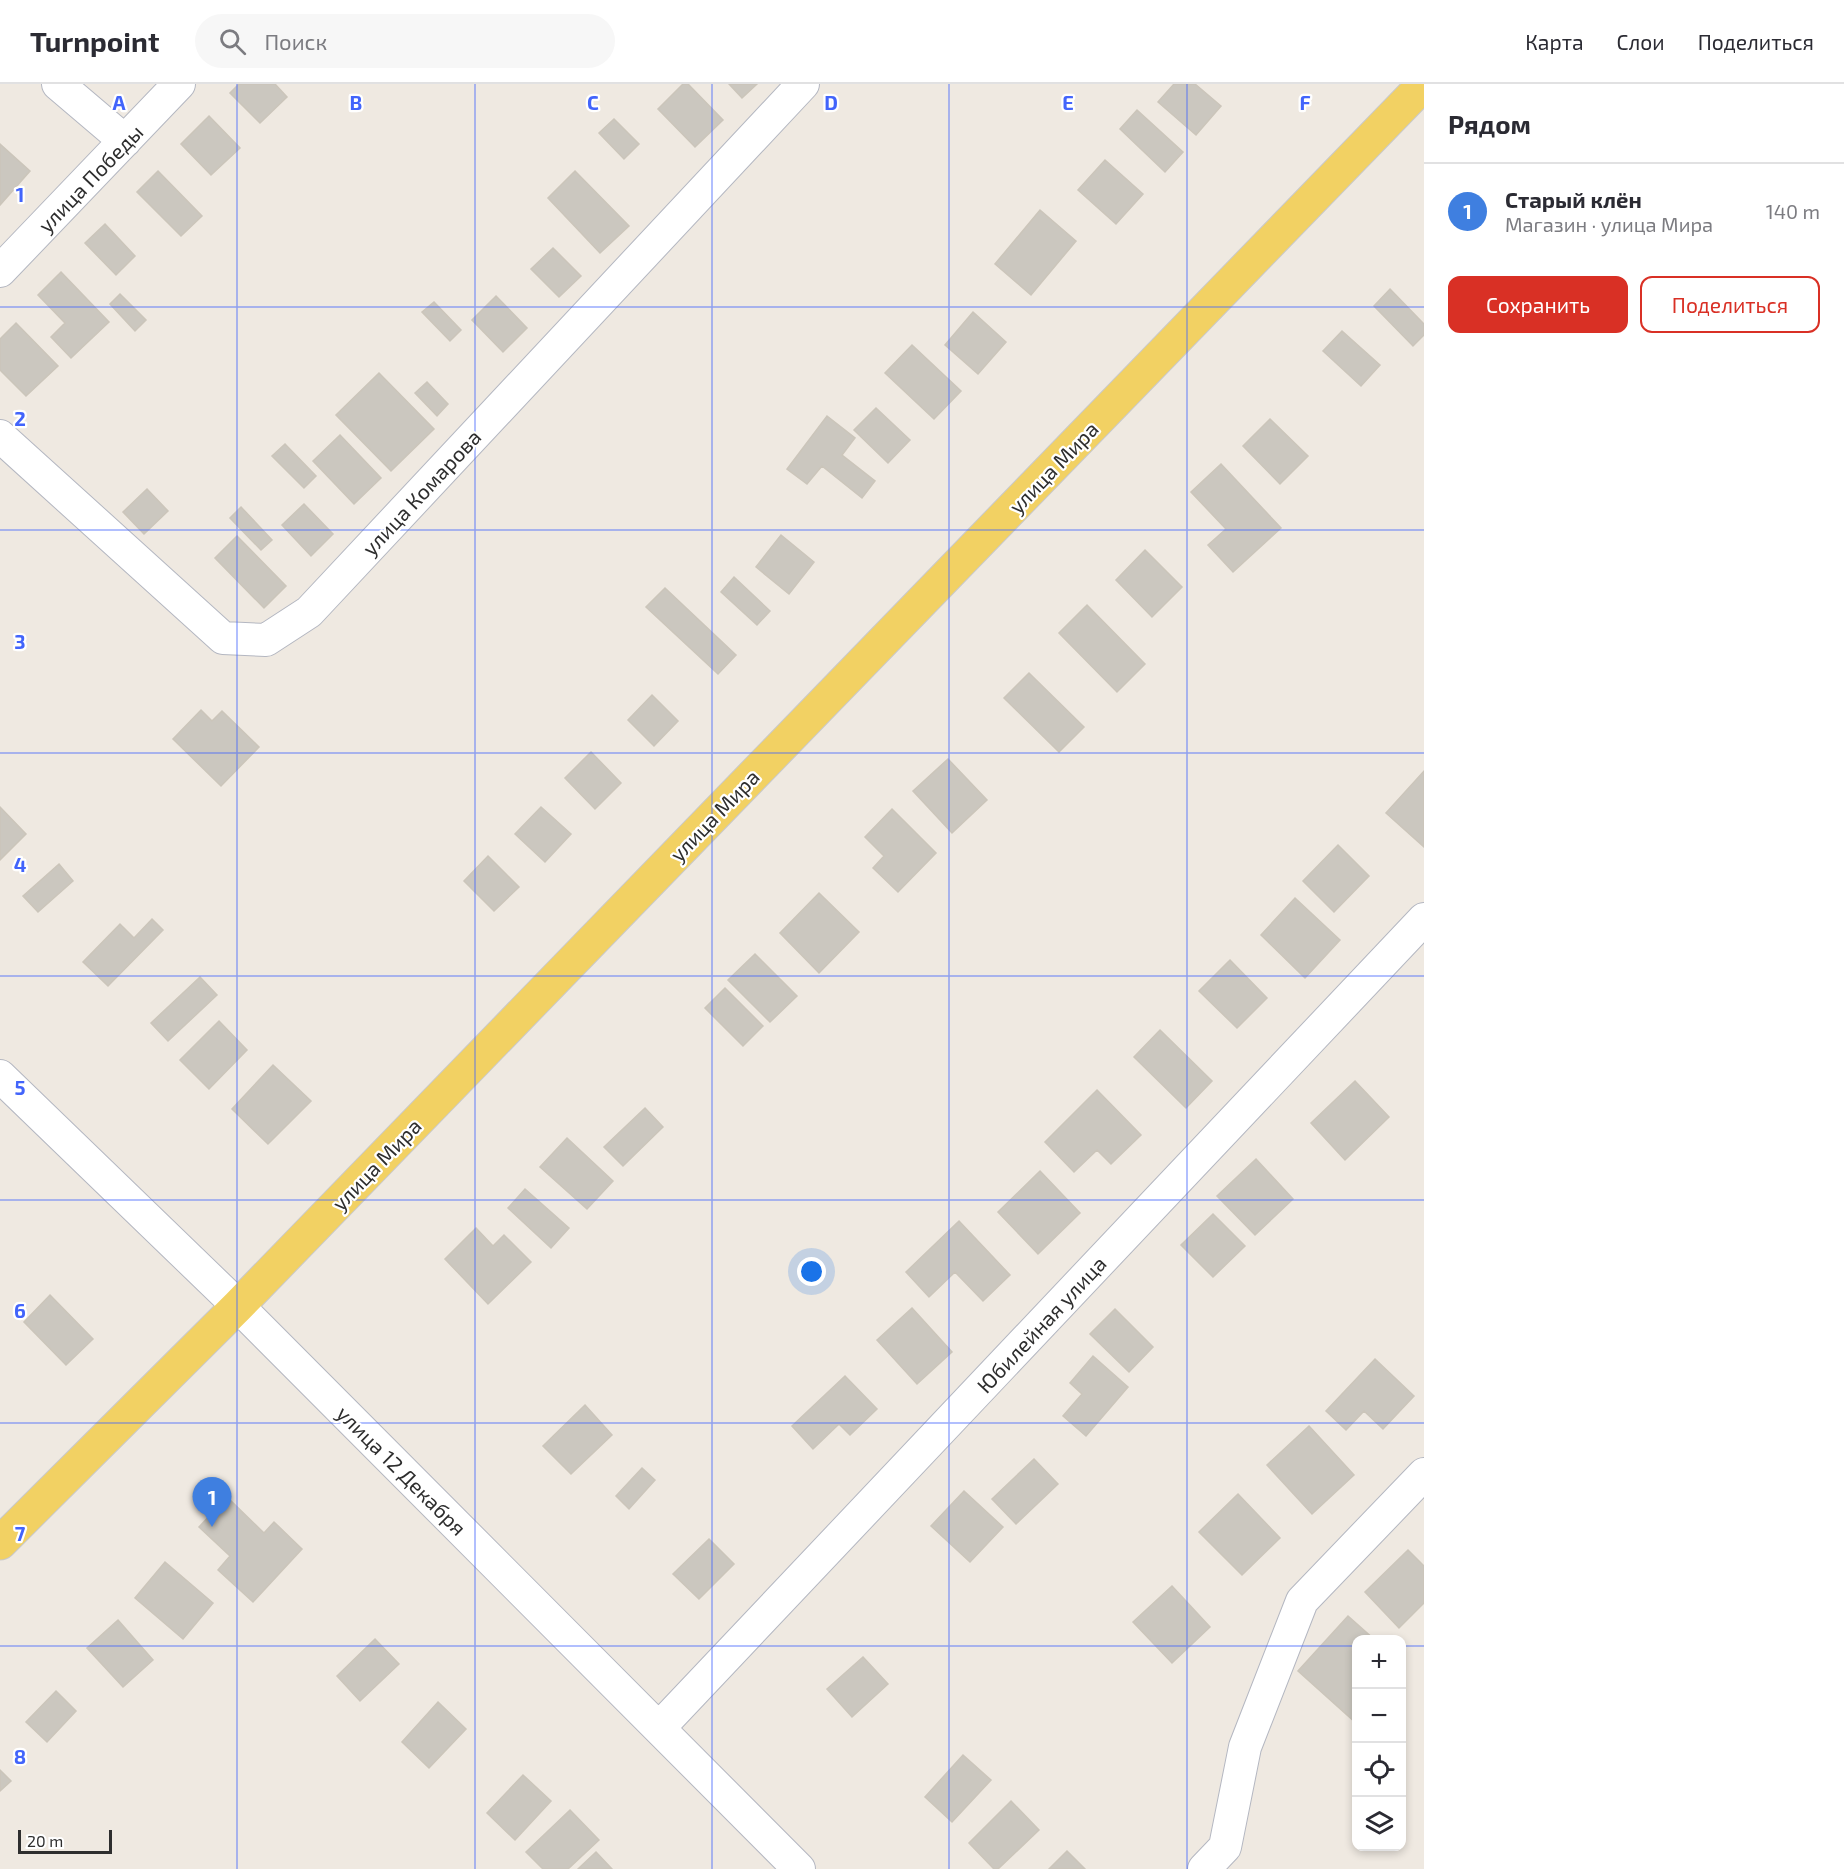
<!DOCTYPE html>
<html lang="ru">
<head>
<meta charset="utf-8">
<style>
	:root { --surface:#fff; --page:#f7f7f7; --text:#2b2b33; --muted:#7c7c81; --line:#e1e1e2; --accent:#d93025 }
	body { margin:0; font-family:"Exo 2",sans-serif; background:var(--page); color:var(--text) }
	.controls { position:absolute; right:18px; bottom:18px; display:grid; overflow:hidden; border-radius:12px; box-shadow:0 3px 9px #0003 }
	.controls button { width:54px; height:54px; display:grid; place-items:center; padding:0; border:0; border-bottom:2px solid var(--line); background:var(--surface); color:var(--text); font:30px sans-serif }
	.scale { position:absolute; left:18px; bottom:15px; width:94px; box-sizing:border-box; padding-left:6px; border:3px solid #2e2e2e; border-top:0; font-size:16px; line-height:21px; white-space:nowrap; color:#2e2e2e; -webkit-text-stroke:4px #fff; paint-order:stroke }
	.you { position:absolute; left:812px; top:1188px; width:21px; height:21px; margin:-15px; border:4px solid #fff; border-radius:50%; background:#1a73e8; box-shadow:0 0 0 9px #1a73e833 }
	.badge { display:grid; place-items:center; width:39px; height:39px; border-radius:50%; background:var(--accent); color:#fff; font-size:20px; font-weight:700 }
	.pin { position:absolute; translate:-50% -50px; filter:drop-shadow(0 2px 3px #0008) }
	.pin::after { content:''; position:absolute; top:32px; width:21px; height:18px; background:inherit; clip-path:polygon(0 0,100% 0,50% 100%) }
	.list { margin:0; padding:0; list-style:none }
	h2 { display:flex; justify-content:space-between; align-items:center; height:78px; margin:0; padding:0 24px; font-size:26px }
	h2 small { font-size:20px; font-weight:400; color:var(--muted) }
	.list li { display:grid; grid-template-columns:39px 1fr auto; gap:18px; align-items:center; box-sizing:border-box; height:96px; padding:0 24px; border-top:2px solid var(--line) }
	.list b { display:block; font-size:22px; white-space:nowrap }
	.list p { margin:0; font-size:20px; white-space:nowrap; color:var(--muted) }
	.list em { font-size:20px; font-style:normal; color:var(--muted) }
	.actions { display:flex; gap:12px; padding:18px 24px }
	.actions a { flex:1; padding:14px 0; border:2px solid var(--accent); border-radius:12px; text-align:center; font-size:21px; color:var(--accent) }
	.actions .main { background:var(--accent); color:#fff }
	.icon { flex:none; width:33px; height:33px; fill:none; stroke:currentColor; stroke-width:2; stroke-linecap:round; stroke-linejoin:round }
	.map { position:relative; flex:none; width:1424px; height:1785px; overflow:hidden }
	header { display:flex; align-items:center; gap:36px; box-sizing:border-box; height:84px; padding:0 30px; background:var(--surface); border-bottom:2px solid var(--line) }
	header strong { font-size:28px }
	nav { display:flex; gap:33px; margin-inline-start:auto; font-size:21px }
	.search { width:420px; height:54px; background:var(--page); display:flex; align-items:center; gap:15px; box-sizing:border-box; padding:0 21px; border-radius:33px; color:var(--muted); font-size:22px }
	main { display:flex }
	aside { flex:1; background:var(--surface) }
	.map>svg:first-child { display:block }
	.building { fill:#cbc7bf; stroke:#cbc5ba; stroke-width:1.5 }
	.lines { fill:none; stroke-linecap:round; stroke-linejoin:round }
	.street-casing { stroke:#b4b7c1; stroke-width:34 }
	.primary-casing { stroke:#c9c9c9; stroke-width:35 }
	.street { stroke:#fff; stroke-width:32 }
	.primary { stroke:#f2d163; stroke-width:33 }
	.grid { fill:none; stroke:#4264fb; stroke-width:1.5; stroke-opacity:0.55 }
	.labels { text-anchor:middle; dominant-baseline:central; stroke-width:4.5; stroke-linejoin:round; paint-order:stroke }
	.street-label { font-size:21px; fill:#2e2e2e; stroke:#fff }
	.grid-label { font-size:20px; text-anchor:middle; font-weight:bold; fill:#4264fb; stroke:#fff; stroke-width:4.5; stroke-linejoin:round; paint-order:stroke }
</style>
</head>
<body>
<header>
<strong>Turnpoint</strong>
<div class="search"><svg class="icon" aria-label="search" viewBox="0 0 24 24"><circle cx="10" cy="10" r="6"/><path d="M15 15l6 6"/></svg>Поиск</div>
<nav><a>Карта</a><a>Слои</a><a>Поделиться</a></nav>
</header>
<main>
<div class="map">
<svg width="1424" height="1785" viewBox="0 0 1424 1785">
	<rect width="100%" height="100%" fill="#efe9e1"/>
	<path class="building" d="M239 0H275L287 13 260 39 230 9Z
		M683 0H688L723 36 695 63 658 25Z
		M729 0H757L742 14Z
		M1174 0H1195L1221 22 1196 51 1158 18Z
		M1137 26 1183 68 1165 88 1120 45Z
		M209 32 240 64 211 91 181 60Z
		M614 35 639 60 624 75 599 49Z
		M0 60 30 87 0 121Z
		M1105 76 1143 110 1116 140 1078 106Z
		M158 87 202 132 181 152 137 108Z
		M575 87 629 142 600 169 548 114Z
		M1040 126 1076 157 1031 211 995 180Z
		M105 140 135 172 116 191 85 159Z
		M553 164 581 192 559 213 531 185Z
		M61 188 109 238 71 274 51 253 65 239 38 211Z
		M1390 205 1424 240V251L1413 262 1374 222Z
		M120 210 146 236 135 247 110 220Z
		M496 212 527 244 503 268 472 236Z
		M434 218 461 246 450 257 422 228Z
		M973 228 1006 258 978 290 945 261Z
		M16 239 58 282 26 312 0 286V255Z
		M1342 247 1380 281 1361 302 1323 267Z
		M912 261 961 307 934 335 885 289Z
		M379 289 434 345 391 387 336 331Z
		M427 298 448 320 437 332 415 309Z
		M876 324 910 356 888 379 854 346Z
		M827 332 855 354 842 371 875 397 862 414 822 382 807 400 787 385Z
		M1270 335 1308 372 1280 400 1243 362Z
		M340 351 381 394 354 420 313 377Z
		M285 360 316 392 304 404 272 372Z
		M1221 380 1281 444 1233 488 1208 461 1226 445 1191 408Z
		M147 405 168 427 144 450 123 428Z
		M304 420 333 450 311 472 282 441Z
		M241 423 272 456 261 466 230 434Z
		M781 451 814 478 789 510 756 483Z
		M237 452 286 502 264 524 215 474Z
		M1145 466 1182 503 1152 533 1116 496Z
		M734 493 770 527 757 541 721 508Z
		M665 504 736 571 718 590 646 523Z
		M1087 521 1145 580 1117 608 1059 549Z
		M1029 589 1084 643 1059 668 1004 614Z
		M652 611 678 637 654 662 628 636Z
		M201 626 212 637 222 627 259 663 221 702 173 655Z
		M591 668 621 699 595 725 565 694Z
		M948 675 987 716 952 749 913 707Z
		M1424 687V763L1386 729Z
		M0 723 26 750 0 776Z
		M541 723 571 750 545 778 515 750Z
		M892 725 936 769 898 808 873 784 884 772 865 753Z
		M1338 761 1369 792 1334 828 1303 797Z
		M488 772 519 803 494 827 464 797Z
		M59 780 73 797 38 828 23 812Z
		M819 809 859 848 819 889 780 849Z
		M1295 814 1340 856 1305 894 1261 851Z
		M152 835 163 846 108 902 83 878 120 840 134 854Z
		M755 870 797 912 770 938 728 896Z
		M1230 876 1267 914 1237 944 1199 907Z
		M200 893 217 911 168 957 151 939Z
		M725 904 763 942 743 962 705 924Z
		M219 937 247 966 209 1005 180 976Z
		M1160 946 1212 997 1186 1024 1134 973Z
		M273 981 311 1017 268 1060 232 1025Z
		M1355 997 1389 1033 1345 1076 1311 1039Z
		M1097 1006 1141 1051 1111 1080 1097 1066 1074 1088 1045 1058Z
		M645 1024 663 1043 623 1082 604 1063Z
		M567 1054 613 1097 587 1125 540 1083Z
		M1256 1075 1293 1115 1255 1151 1217 1112Z
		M1040 1087 1080 1129 1038 1170 998 1128Z
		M525 1105 569 1144 551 1164 508 1124Z
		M1213 1130 1245 1162 1213 1193 1181 1161Z
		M959 1137 1010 1191 983 1217 955 1188 929 1213 906 1188Z
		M476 1144 493 1162 504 1151 531 1178 488 1220 445 1175Z
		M50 1211 93 1255 66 1281 24 1238Z
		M912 1224 952 1268 917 1300 877 1256Z
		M1115 1225 1153 1263 1129 1288 1090 1250Z
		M1093 1272 1128 1303 1086 1352 1063 1332 1082 1310 1070 1299Z
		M1375 1275 1414 1312 1383 1345 1364 1327 1346 1346 1326 1327Z
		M845 1292 877 1325 850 1351 839 1340 813 1365 792 1342Z
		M585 1321 612 1351 571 1390 543 1362Z
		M1309 1342 1354 1391 1312 1430 1267 1381Z
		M1034 1375 1058 1400 1016 1440 992 1415Z
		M642 1384 655 1396 629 1425 616 1412Z
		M964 1407 1003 1443 970 1478 931 1442Z
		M1238 1410 1280 1454 1242 1491 1199 1448Z
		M227 1413 264 1449 274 1438 302 1465 253 1518 218 1486 230 1472 199 1443Z
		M709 1455 734 1480 699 1515 673 1490Z
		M1408 1466 1424 1482V1519L1399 1544 1365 1508Z
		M165 1478 213 1519 183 1555 135 1514Z
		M1172 1502 1210 1543 1172 1579 1133 1538Z
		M1348 1532 1375 1556H1356V1639L1298 1587Z
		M118 1536 153 1576 123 1603 87 1564Z
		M375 1555 399 1580 360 1617 337 1592Z
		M863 1573 888 1600 852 1633 827 1605Z
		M56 1607 76 1627 47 1658 26 1638Z
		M438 1618 466 1645 429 1684 402 1658Z
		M963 1671 991 1696 952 1738 925 1713Z
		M0 1686 11 1697 0 1707Z
		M523 1691 551 1717 515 1756 487 1729Z
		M1011 1717 1039 1746 998 1785H994L969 1759Z
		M570 1726 599 1756 568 1785H543L526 1768Z
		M1067 1767 1085 1785H1049Z
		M596 1768 612 1785H578Z"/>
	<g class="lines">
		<g class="street-casing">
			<path id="street" d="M58 0 125 57
				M0 187 179 0
				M0 352 223 554 266 556 309 528 803 0
				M0 992 238 1222 799 1785
				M659 1644 1424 835
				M1204 1785 1225 1763 1245 1663 1302 1517 1424 1390"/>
		</g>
		<g class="primary-casing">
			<path id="primary" d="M0 1459 238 1222 1424 0"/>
		</g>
		<use href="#street" class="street"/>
		<use href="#primary" class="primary"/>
	</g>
	<path class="grid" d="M237 0V1785M475 0V1785M712 0V1785M949 0V1785M1187 0V1785M0 223H1424M0 446H1424M0 669H1424M0 892H1424M0 1116H1424M0 1339H1424M0 1562H1356M1402 1562H1424"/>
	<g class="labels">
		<g class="street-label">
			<text transform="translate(90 94) rotate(-46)">улица Победы</text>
			<text transform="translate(1053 383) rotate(-46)">улица Мира</text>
			<text transform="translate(421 408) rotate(-47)">улица Комарова</text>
			<text transform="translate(714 731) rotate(-46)">улица Мира</text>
			<text transform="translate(376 1080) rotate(-46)">улица Мира</text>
			<text transform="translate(1041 1240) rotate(-47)">Юбилейная улица</text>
			<text transform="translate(402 1386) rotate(45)">улица 12 Декабря</text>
		</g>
	</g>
	<g class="grid-label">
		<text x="119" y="26">A</text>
		<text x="356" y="26">B</text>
		<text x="593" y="26">C</text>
		<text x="831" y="26">D</text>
		<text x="1068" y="26">E</text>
		<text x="1305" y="26">F</text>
		<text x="20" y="118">1</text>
		<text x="20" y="342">2</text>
		<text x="20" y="565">3</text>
		<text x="20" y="788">4</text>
		<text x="20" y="1011">5</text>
		<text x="20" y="1234">6</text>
		<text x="20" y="1457">7</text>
		<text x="20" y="1680">8</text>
	</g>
</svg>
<div class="controls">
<button>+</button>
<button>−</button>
<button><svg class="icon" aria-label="locate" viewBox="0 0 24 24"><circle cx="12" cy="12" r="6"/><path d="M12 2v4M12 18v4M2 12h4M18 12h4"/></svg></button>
<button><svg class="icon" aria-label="layers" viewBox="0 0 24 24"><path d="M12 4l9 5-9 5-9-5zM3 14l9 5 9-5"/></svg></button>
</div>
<div class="scale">20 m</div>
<div class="you"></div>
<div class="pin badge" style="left:212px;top:1443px;background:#3f7fe0">1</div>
</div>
<aside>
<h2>Рядом<small></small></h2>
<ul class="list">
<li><span class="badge" style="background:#3f7fe0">1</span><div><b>Старый клён</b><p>Магазин · улица Мира</p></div><em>140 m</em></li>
</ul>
<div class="actions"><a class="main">Сохранить</a><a>Поделиться</a></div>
</aside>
</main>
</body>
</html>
